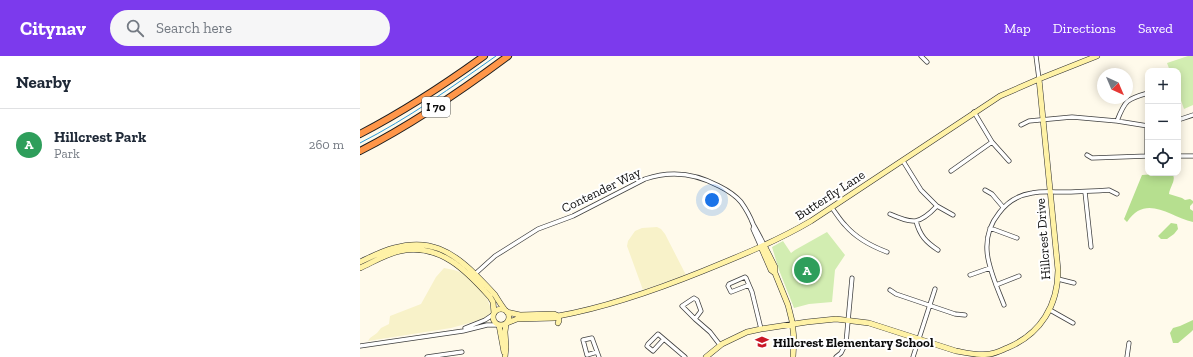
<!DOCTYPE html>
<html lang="en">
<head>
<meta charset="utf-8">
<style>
	:root { --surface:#fff; --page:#f6f6f7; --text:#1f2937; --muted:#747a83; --line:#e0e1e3; --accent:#7c3aed }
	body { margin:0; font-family:"Zilla Slab",serif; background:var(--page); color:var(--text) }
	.controls { position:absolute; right:12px; top:12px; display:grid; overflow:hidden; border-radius:8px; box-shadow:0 2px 10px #0003 }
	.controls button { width:36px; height:36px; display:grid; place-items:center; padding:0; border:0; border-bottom:1px solid var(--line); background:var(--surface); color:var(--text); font:20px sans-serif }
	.compass { position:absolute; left:737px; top:12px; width:36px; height:36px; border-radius:50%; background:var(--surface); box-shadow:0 2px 10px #0003; rotate:136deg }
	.you { position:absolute; left:352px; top:144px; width:14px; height:14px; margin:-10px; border:3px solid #fff; border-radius:50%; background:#1a73e8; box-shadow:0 0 0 6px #1a73e833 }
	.badge { display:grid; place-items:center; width:26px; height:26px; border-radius:50%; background:var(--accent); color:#fff; font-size:13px; font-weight:700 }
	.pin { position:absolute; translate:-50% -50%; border:2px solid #fff; box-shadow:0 1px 4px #0006 }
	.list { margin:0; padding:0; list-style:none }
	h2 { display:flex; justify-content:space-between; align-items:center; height:52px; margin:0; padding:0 16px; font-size:17px }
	h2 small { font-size:13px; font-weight:400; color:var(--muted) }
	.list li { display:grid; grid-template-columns:26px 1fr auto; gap:12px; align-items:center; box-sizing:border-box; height:72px; padding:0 16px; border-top:1px solid var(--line) }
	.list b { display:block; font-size:15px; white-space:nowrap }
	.list p { margin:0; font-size:13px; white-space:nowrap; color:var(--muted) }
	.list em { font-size:13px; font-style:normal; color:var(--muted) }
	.icon { flex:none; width:22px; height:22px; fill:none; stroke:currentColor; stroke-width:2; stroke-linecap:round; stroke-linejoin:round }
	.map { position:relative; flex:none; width:833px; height:301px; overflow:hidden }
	header { display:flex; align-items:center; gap:24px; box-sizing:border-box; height:56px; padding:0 20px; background:var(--accent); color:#fff }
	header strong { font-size:19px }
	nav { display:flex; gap:22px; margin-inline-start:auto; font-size:14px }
	.search { width:280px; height:36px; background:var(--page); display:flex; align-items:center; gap:10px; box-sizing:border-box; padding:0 14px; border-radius:22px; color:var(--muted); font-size:15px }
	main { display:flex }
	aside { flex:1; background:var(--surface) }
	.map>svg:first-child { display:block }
	.farmland { fill:#f8f2c9 }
	.green { fill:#d2edb1 }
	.forest { fill:#b6df8f }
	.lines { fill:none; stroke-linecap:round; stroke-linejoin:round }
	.stream { stroke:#2a9ada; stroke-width:1 }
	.street-casing { stroke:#3f3f3f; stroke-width:5 }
	.secondary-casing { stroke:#2e2e2e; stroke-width:6 }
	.highway-casing { stroke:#1d1d1d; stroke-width:8 }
	.street { stroke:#fff; stroke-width:3.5 }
	.secondary { stroke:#fff2a6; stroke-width:5 }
	.highway { stroke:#ff9649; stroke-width:6 }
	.labels { text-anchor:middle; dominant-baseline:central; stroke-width:4; stroke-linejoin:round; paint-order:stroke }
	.shield { fill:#fff; stroke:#555; stroke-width:1 }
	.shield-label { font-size:12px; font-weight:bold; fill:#0c0c0c }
	.street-label { font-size:13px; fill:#0c0c0c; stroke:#fff }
	.poi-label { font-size:13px; font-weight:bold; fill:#0c0c0c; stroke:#fff; text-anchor:start }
</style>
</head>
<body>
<header>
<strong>Citynav</strong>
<div class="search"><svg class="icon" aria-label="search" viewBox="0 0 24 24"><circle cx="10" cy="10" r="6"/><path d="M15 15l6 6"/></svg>Search here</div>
<nav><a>Map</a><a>Directions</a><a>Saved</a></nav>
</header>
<main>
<aside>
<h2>Nearby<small></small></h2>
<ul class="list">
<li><span class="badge" style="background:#2e9e5b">A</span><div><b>Hillcrest Park</b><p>Park</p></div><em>260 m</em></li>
</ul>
</aside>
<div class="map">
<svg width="833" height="301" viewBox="0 0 833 301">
	<rect width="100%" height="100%" fill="#fffaeb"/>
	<path class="farmland" d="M297 171 301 173 305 178 326 219 283 234 267 190 268 185 275 175 282 172Z
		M84 212 94 214 109 219 125 237 131 253V261L91 272 8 285 10 282 17 277 21 272 29 268 30 260 61 248 76 221Z"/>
	<path class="green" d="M828 0H833V49L824 53 818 36V15H810L807 7Z
		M467 176 485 199 475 214 472 246 449 248 434 252 419 214 412 191 423 185 431 197 435 194Z"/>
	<path class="forest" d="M812 117C817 124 810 130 809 138L822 142 825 144 830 143 833 145V147L830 150V153L833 155V166C810 161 786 137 767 166L764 163 782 119Z
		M811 167 817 168 818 173 814 178 807 183H801L798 180Z
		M833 264V274L831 276 818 287H813L810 277 813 272 820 270Z"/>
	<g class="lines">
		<path class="stream" d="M0 87C49 62 92 31 136 0"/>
		<g class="street-casing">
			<path id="street" d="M561 0 567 6
				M676 0 679 23
				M614 56 632 86 649 105
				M818 64 833 59
				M757 65C765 44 767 43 788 37
				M661 69 669 65 712 61 757 65 788 70
				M727 99 732 102 788 100
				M787 100V70
				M818 100H833
				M543 105 561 134 577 150 593 159
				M591 115 632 86
				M625 134 632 138 643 151
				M725 136 731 191
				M472 152C476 157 480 164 485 169 496 182 511 190 527 196
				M530 158C553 168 559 169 577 150
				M556 165C560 180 566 186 578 194
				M394 170 393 173 401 191
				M630 172 657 182
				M115 218 135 200 178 173 213 160 285 123C311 114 335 117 359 130 367 134 375 139 381 146 386 153 390 160 393 168 397 175 401 182 404 189
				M610 219 630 212
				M698 223 714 227
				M389 229 371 236 368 230 369 228 385 221 386 222 392 236 401 273
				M636 229 659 220
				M530 234 536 238 595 258 605 259
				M334 242 337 244 341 255 335 263 322 250Z
				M644 249C632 218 615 187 639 157 647 146 659 139 672 137 682 135 693 136 703 136 718 136 733 135 749 134L757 138
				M690 254 713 267
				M335 263 350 276 360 289
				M105 272 125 264 134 258
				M304 283 293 295 287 290 288 288 298 278 325 301
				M0 290 103 275 127 269H138
				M237 296 227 299 223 284 232 282 239 301
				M67 301 102 296
				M476 301 481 297 486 287 492 222
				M553 301 575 233
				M767 301 769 287"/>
		</g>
		<g class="secondary-casing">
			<path id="secondary" d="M404 189 415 211V217L428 249 432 265 434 283 433 301
				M401 191 411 214 415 217
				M0 206C11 201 22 195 34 192 69 182 92 195 116 219 122 225 129 232 135 239 138 244 141 249 145 254
				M0 212C13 206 26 198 40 195 80 187 106 214 130 241L133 246 134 257
				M133 261a8 8 0 1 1 16 0a8 8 0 1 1-16 0Z
				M147 256 160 259 194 258 198 260
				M198 260 199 265 198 267
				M147 267 157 263 195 262 198 260C248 251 296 234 343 215 380 200 417 185 451 165L640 40 679 23 737 0
				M139 269 144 296
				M145 301 146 291 145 276 146 268
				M346 301 362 288 387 276 401 273 447 266 476 263 509 267 596 295C607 297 619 300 630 298 636 297 642 294 647 292 681 278 698 249 698 214L679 23"/>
		</g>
		<g class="highway-casing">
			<path id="highway" d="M0 78C44 55 84 29 124 0
				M0 95C53 68 101 35 148 0"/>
		</g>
		<use href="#street" class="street"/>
		<use href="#secondary" class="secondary"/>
		<use href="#highway" class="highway"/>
	</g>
	<defs>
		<g id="school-bare" transform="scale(1.08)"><path d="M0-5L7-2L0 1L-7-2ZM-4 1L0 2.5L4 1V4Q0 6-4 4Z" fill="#c91726" stroke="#fff" stroke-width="2.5" paint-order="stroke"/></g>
	</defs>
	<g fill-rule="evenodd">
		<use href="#school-bare" x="402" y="286"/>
	</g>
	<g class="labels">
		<rect class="shield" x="62" y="41" width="28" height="20" rx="3"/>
		<g class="shield-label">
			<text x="76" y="51">I 70</text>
		</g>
		<g class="street-label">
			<text transform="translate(241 134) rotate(-26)">Contender Way</text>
			<text transform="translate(470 139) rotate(-33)">Butterfly Lane</text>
			<text transform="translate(683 183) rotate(-94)">Hillcrest Drive</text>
		</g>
		<g class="poi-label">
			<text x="413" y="286">Hillcrest Elementary School</text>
		</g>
	</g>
</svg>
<div class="controls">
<button>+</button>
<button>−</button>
<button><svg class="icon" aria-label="locate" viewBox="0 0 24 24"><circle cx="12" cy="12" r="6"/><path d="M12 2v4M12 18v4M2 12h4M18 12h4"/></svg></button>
</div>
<svg class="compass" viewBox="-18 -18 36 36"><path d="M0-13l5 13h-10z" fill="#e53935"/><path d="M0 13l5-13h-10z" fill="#747a83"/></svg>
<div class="you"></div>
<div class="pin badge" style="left:447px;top:214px;background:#2e9e5b">A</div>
</div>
</main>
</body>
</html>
